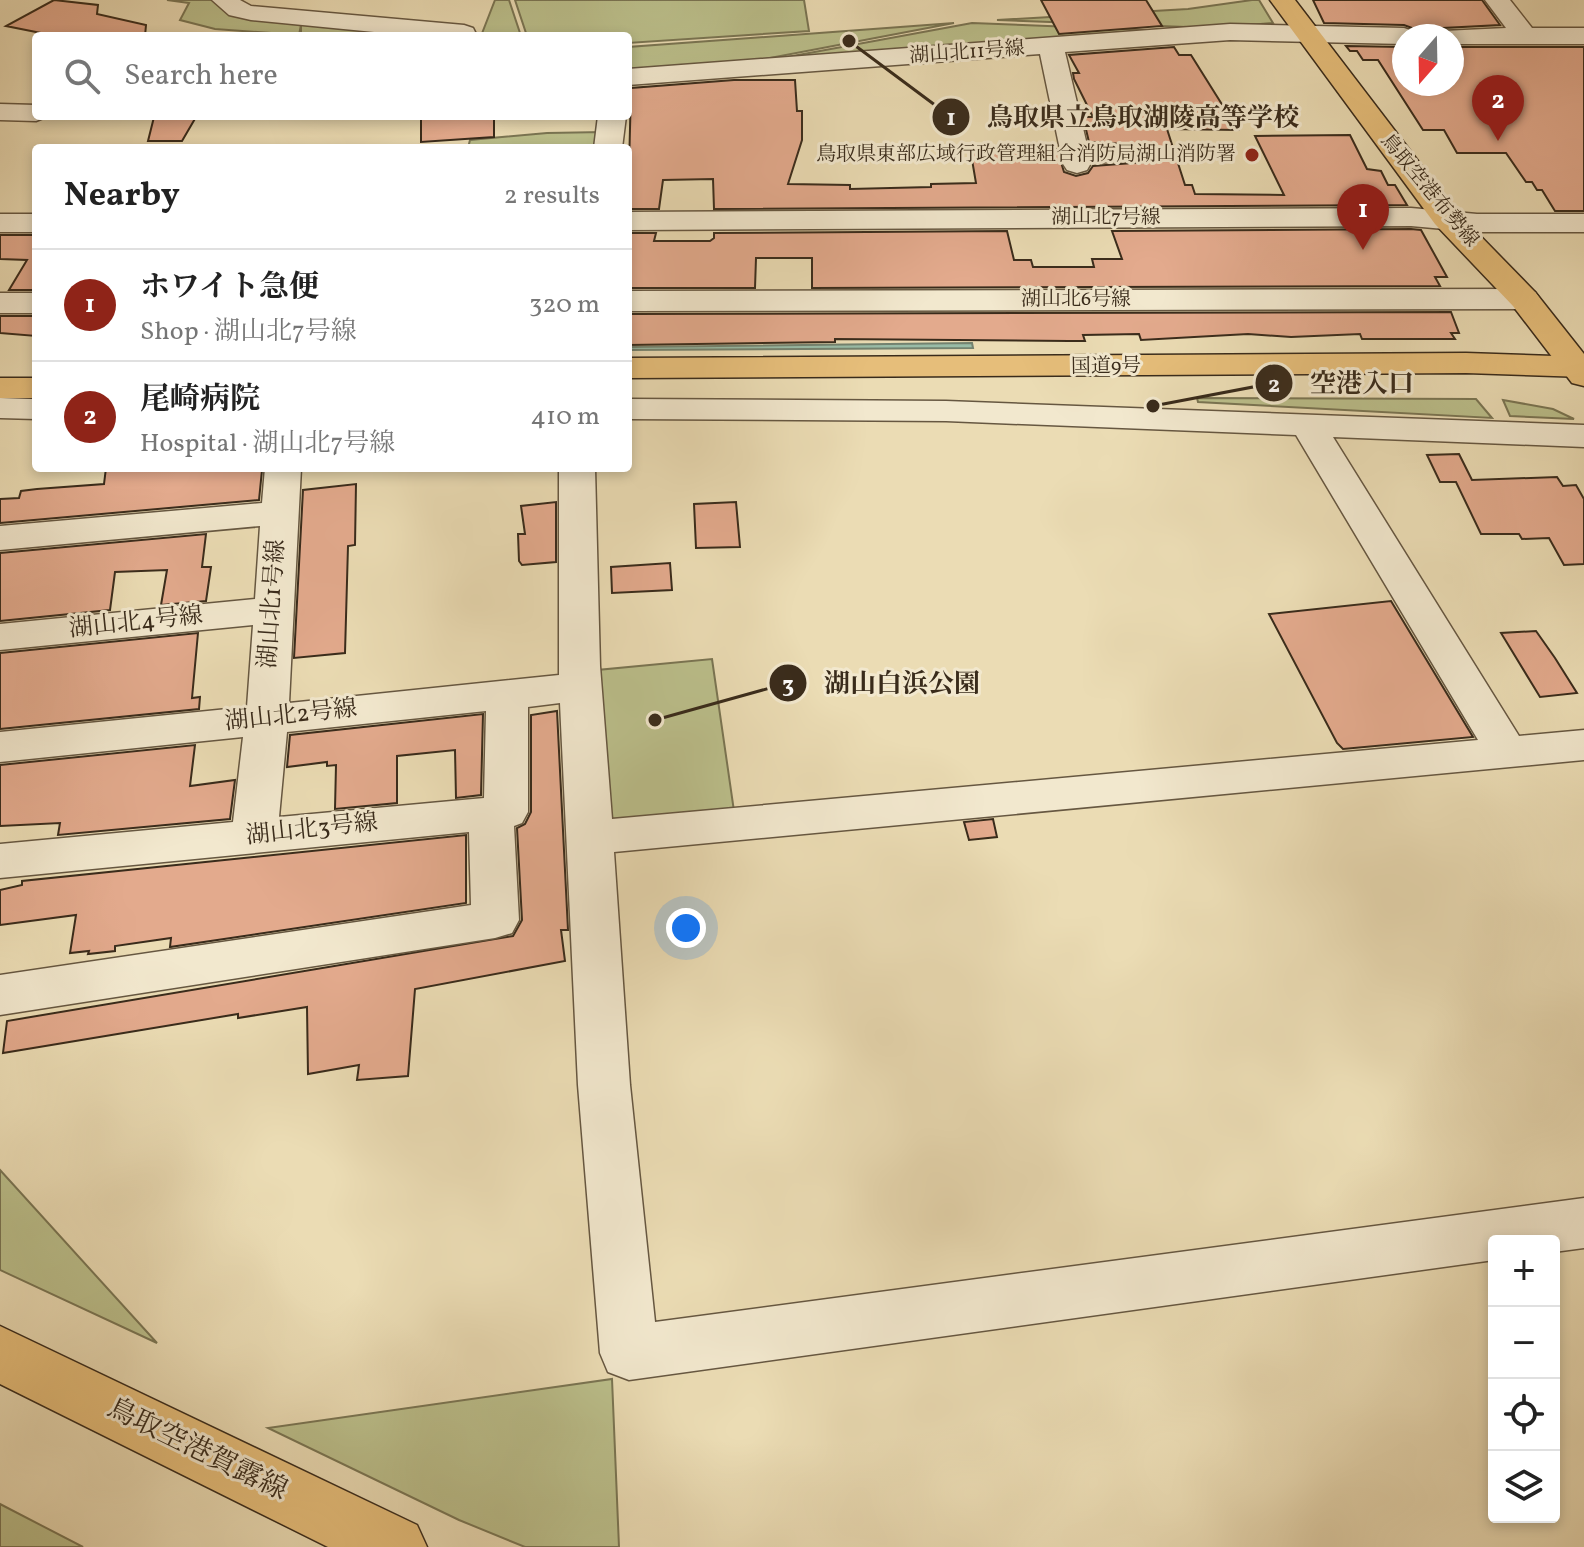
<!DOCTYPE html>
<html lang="en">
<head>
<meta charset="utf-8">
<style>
	:root { --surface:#fff; --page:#f2f2f2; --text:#222; --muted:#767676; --line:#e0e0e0; --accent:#8f2418 }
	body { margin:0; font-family:Vollkorn,"Noto Serif JP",serif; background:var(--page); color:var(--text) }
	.controls { position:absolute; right:24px; bottom:24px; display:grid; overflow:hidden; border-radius:8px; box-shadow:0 4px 12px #0003 }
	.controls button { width:72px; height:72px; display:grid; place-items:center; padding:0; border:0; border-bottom:2px solid var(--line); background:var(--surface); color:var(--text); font:40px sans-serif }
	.compass { position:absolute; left:1392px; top:24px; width:72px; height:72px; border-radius:50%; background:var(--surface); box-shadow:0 4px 12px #0003; rotate:200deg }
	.you { position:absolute; left:686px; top:928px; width:28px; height:28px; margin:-20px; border:6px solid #fff; border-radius:50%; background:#1a73e8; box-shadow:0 0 0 12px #1a73e833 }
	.badge { display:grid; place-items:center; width:52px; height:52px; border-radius:50%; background:var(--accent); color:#fff; font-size:26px; font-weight:700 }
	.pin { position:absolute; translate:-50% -66px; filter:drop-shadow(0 2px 4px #0008) }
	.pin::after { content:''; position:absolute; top:42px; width:28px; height:24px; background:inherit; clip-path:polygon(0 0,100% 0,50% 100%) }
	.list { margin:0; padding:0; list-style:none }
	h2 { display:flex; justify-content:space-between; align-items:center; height:104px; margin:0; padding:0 32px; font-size:34px }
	h2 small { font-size:26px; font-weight:400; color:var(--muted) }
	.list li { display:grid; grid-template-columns:52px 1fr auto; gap:24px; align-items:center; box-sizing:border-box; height:112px; padding:0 32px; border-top:2px solid var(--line) }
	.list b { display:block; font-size:30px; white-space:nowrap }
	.list p { margin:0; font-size:26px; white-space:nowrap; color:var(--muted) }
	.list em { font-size:26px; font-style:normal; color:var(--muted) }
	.icon { flex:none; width:44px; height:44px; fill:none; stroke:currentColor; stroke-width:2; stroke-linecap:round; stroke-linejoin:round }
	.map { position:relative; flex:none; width:1584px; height:1547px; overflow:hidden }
	.search { position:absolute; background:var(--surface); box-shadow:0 4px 12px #0003; left:32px; top:32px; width:600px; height:88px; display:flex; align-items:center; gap:20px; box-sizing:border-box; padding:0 28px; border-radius:8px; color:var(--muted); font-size:30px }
	.panel { position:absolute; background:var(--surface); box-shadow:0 4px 12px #0003; left:32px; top:144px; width:600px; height:328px; border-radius:8px }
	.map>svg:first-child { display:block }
	.green { fill:#bbbf8b; stroke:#7a7553; stroke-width:2 }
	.water { fill:#99bca7; stroke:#73826f; stroke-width:2 }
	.building { fill:#e3aa8d; stroke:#392b1b; stroke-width:2 }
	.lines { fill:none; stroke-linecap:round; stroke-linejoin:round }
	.minor-casing { stroke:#665741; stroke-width:3 }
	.major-casing { stroke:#392b1b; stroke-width:3 }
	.highway-casing { stroke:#392b1b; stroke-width:3 }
	.minor { fill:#f2e8ce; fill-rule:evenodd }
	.major { fill:#e6be7a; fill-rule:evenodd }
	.highway { fill:#e6be7a; fill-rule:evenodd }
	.poi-dot { fill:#8f2418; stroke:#f2e8ce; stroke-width:3 }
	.labels { text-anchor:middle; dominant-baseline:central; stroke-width:6; stroke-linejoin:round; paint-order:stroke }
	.far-street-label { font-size:20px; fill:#392b1b; stroke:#f2e8ce }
	.far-poi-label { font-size:20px; fill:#392b1b; stroke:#f2e8ce; text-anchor:end }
	.street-label { font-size:24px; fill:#392b1b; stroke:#f2e8ce }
	.near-street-label { font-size:28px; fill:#392b1b; stroke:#f2e8ce }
	.leader { fill:none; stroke:#392b1b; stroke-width:3 }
	.callout-dot { fill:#392b1b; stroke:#f2e8ce; stroke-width:3 }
	.mark-label { font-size:24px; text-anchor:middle; font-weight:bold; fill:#fff }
	.callout-label { font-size:26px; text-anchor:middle; font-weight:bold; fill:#392b1b; stroke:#f2e8ce; stroke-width:6; stroke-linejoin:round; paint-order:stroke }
</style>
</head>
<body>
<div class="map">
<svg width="1584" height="1547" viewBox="0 0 1584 1547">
	<rect width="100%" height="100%" fill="#ebdcb4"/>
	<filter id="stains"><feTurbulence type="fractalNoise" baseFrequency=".0025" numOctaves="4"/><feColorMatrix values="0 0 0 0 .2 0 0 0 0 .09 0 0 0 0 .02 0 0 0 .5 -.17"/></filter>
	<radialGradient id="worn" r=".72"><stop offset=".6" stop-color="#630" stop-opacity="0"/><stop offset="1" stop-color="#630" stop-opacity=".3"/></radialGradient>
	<path class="green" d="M167 0H214L221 8 441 36 301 35V25L299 35 215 29 180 20 189 3Z
		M495 0H509L521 36H481Z
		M515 0H804L809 31 628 43V36H527Z
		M1252 0H1259L1273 23 1214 28 997 20 1188 9Z
		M954 23 749 62 628 70V47Z
		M972 23 1174 31 771 60Z
		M603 132 602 148H468L470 140 547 133Z
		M1197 398 1476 399 1492 418 1198 402Z
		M1503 400 1553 409 1574 419 1510 416Z
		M712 659 735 818 612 826 587 671Z
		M0 1170 157 1343 0 1270Z
		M612 1379 619 1547H525L459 1520 268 1428Z
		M0 1504 83 1547H0Z"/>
	<path class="water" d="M972 343 973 348 628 350V347Z"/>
	<path class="building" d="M54 0 98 5 97 14 146 25 145 36H56L6 26Z
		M1041 0H1146L1162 26 1059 34Z
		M1313 0H1482L1500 25 1443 28 1436 36H1420L1415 29 1404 25 1324 23Z
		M1346 46 1404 47V84H1452V47H1584V211H1555L1542 190H1537L1532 182H1526L1506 153H1457L1444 130H1423L1378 60H1363L1357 51H1350Z
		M1174 47 1179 55H1191L1238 130 1167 129 1185 185H1192L1195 194 1284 195 1255 136 1350 135 1367 169 1381 171 1388 185H1395L1407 205 714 209 713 179 663 180 659 209H628L631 88 734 80H795L797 111H802V140L788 184 850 185V189L931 187V184L976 183 970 148 1057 149 1064 172 1076 176 1088 173 1093 166 1146 162 1150 152 1144 145 1089 142 1083 117H1093L1074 79 1073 73H1079L1069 55Z
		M494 116V137L421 142V117Z
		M154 117H196L182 141H148Z
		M1411 229 1421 230 1447 277H1435L1440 286 812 288V258H756L755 288H628V233H656L654 241H710L714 238V233L1007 231 1014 260H1031L1033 267H1094L1092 259H1122L1112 231Z
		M0 235H36V290H9L27 260 0 259Z
		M1451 312 1459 333H1451L1455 339H1362L1360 334 1291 337 1248 334 1141 340 1139 334 1083 335 1085 341H1069L835 339V342L628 345V314Z
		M0 316H36V336L0 333Z
		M1459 454 1472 480 1557 477 1563 486 1576 485 1584 499V564L1564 565 1549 538 1522 539 1519 534H1481L1456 482H1440L1427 455Z
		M106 468 262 470 259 500 0 523V499L19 498 21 491 37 489 104 484Z
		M356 484 355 545 348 546 345 653 294 658 303 490Z
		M556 502V562L522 565 519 561 518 534H525L521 506Z
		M736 502 740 547 696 548 694 504Z
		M206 534 202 567H211L206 601 161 605 167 570 115 572 110 610 0 621V553Z
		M670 563 672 590 612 593 611 567Z
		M1391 601 1473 737 1343 749 1337 743 1269 614Z
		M1536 631 1555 658 1577 693 1540 697 1501 633Z
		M198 633 192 698 200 697 199 709 0 729V653Z
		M557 711 568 930H561L565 961 415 989 408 1076 357 1080 359 1065 308 1074 307 1007 238 1018V1014L3 1053 7 1021 513 936 522 920 517 828 525 824 531 812V715Z
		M483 714 481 795 456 798 455 750 397 756V803L335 809 336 765 327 766V762L287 767 290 735Z
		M195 745 190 786 235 780 230 819 58 835 60 823 0 826V765Z
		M993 819 997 837 969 840 964 822Z
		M466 835V903L170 947 171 938 115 946V951L88 954 89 951 70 953 76 915 0 925V890L22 885V881Z"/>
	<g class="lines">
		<g class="minor-casing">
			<path id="minor" d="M212 0H240L251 6 464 25 473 28 477 36H415L251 20 229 15Z
				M1485 0H1510L1532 28H1584V44H1452V36H1439L1443 31 1506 28Z
				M1230 24 1404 28 1413 31 1417 36H1404V44L1230 40 1065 52 1087 145 1144 148 1148 154 1144 160 1091 163 1087 170 1077 173 1067 170 1063 164 1040 54 628 85V69Z
				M0 104 36 105V116H48L36 121 0 120Z
				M598 116H626L622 148H594Z
				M1411 208 1477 214H1584V232H1477L1411 226 628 230V212Z
				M0 214H36V232H0Z
				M1524 289 1535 292 1540 299 1535 306 1524 309 628 311V291Z
				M0 293H36V313H0Z
				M0 398 36 399V419L0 418Z
				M628 399 946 401 1584 425V447L1333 437 1519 736 1584 730V760L614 852 630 1085 655 1322 1584 1198V1248L1554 1252V1241H1494V1260L629 1380 608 1372 600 1353 578 1085 560 703 528 707V812L522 823 514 826 519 920 512 933 495 938 0 1015V975L471 905 469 832 0 878V844L233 822 243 737 0 762V732L247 707 253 625 0 650V624L255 599 260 526 0 550V526L262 503 265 468H301L289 703 559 675V468H595L600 666 612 819 1478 740 1296 435 946 421 628 419ZM486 711 484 798 279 817 287 732Z"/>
		</g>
		<g class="major-casing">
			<path id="major" d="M1270 0H1295L1457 212 1535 292 1584 354V386L1572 383 1513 306 1435 224Z
				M0 1326 417 1525 427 1547H328L0 1384Z"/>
		</g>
		<g class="highway-casing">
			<path id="highway" d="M1466 353 1584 357V377L1466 373 628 378V358Z
				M0 378H36V398H0Z"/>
		</g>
		<use href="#minor" class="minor"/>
		<use href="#major" class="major"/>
		<use href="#highway" class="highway"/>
	</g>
	<circle class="poi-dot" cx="1252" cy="155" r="8"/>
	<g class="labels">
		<g class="far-street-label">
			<text transform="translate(967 53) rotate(-4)">湖山北11号線</text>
			<text transform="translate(1429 191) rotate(50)">鳥取空港布勢線</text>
			<text x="1106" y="218">湖山北7号線</text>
			<text x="1076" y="300">湖山北6号線</text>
			<text transform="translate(1106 367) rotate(-1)">国道9号</text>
		</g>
		<g class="far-poi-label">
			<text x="1236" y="155">鳥取県東部広域行政管理組合消防局湖山消防署</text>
		</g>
		<g class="street-label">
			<text transform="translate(273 604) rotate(-86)">湖山北1号線</text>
			<text transform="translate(136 623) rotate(-6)">湖山北4号線</text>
			<text transform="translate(291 716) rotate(-6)">湖山北2号線</text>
			<text transform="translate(312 830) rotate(-6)">湖山北3号線</text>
		</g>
		<g class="near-street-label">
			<text transform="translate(197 1450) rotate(26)">鳥取空港賀露線</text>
		</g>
	</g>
	<path class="leader" d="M849 41L951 117M1153 406L1274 383M655 720L788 683"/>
	<g class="callout-dot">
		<circle cx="849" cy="41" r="8"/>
		<circle cx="1153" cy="406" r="8"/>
		<circle cx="655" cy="720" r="8"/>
		<circle cx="951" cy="117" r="20"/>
		<circle cx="1274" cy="383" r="20"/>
		<circle cx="788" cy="683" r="20"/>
	</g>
	<g class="mark-label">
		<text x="951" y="125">1</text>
		<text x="1274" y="392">2</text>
		<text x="788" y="692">3</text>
	</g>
	<g class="callout-label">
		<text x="1143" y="126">鳥取県立鳥取湖陵高等学校</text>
		<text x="1362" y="392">空港入口</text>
		<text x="902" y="692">湖山白浜公園</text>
	</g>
	<rect width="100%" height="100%" filter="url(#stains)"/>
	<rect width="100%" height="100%" fill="url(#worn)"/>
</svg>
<div class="controls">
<button>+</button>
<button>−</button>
<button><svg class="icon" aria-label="locate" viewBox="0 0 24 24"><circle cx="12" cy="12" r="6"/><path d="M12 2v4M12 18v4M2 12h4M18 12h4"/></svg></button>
<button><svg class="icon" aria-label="layers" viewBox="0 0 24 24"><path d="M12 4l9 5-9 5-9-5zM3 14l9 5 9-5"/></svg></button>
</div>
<svg class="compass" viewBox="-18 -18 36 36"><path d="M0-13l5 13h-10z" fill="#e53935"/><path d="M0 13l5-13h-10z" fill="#767676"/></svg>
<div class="you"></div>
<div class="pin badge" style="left:1363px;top:250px">1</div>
<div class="pin badge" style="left:1498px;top:141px">2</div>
<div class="search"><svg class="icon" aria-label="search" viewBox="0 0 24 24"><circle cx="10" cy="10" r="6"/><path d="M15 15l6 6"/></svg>Search here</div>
<section class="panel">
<h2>Nearby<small>2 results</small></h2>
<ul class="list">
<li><span class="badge">1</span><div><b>ホワイト急便</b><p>Shop · 湖山北7号線</p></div><em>320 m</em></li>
<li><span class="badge">2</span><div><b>尾崎病院</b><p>Hospital · 湖山北7号線</p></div><em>410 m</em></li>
</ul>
</section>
</div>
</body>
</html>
